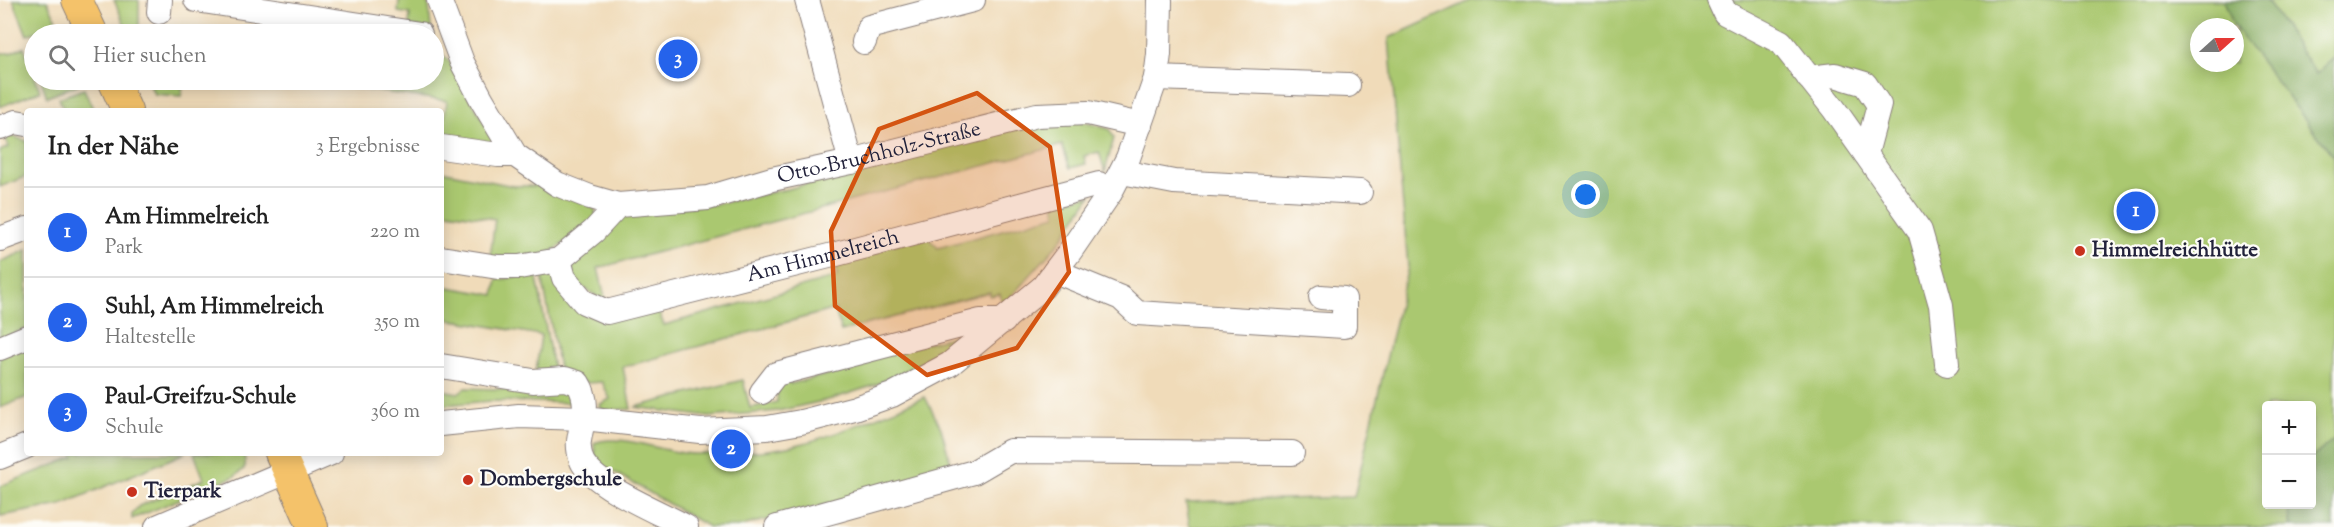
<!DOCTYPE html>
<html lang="de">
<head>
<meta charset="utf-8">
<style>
	:root { --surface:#fff; --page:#f2f2f2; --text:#222; --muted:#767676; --line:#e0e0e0; --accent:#2563eb }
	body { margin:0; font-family:"Sorts Mill Goudy",serif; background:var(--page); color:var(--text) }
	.controls { position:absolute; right:18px; bottom:18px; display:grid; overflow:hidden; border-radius:6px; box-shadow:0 3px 15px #0003 }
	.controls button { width:54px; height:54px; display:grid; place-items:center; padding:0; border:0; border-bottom:2px solid var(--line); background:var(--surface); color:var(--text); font:30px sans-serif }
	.compass { position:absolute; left:2190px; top:18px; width:54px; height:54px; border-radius:50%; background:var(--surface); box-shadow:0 3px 15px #0003; rotate:69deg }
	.you { position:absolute; left:1586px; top:195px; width:21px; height:21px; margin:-15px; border:4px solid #fff; border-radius:50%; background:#1a73e8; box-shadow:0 0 0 9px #1a73e833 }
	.badge { display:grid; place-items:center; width:39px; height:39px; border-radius:50%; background:var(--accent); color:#fff; font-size:20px; font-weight:700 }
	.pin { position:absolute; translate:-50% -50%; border:3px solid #fff; box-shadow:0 2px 6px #0006 }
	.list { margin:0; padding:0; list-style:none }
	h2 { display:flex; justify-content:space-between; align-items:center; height:78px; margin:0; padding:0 24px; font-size:26px }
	h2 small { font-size:20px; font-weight:400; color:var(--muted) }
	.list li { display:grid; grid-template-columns:39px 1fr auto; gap:18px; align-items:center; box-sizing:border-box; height:90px; padding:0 24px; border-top:2px solid var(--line) }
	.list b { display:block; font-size:22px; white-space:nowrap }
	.list p { margin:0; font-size:20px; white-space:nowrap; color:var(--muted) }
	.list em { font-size:20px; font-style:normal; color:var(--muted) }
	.icon { flex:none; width:33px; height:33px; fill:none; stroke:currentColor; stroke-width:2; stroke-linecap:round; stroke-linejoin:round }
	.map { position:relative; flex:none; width:2334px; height:527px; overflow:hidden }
	.search { position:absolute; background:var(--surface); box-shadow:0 3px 15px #0003; left:24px; top:24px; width:420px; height:66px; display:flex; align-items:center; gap:15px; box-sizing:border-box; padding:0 21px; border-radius:33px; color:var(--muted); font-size:22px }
	.panel { position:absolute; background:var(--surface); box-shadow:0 3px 15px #0003; left:24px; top:108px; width:420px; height:348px; border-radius:6px }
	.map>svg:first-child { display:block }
	.green { fill:#aac86f; stroke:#667555; stroke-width:1.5 }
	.forest { fill:#87ac62; stroke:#54674e; stroke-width:1.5 }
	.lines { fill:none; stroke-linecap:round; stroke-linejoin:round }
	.minor-casing { stroke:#897e7a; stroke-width:26 }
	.major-casing { stroke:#897e7a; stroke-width:32 }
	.minor { stroke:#fff; stroke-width:24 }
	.major { stroke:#f4c26a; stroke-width:30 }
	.marked { fill:#d45411; fill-opacity:0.2; stroke:#d45411; stroke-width:4.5; stroke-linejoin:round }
	.poi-dot { fill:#c8321e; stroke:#fdfcf7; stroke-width:2 }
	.labels { text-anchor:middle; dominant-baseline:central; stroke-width:4.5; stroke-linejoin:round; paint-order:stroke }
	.street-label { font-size:21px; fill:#22223b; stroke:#fdfcf7 }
	.poi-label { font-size:21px; font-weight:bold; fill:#22223b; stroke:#fdfcf7; text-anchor:start }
</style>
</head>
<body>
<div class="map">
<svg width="2334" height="527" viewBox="0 0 2334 527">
	<rect width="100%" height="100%" fill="#fdfcf7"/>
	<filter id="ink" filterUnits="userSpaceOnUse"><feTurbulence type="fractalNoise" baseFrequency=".0167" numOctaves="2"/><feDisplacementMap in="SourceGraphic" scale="12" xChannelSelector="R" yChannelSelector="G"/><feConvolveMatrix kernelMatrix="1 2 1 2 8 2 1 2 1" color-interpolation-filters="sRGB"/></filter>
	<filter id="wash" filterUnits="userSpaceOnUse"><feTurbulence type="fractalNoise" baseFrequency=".008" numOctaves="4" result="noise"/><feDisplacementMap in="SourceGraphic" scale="24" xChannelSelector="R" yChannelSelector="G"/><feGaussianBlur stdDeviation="1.35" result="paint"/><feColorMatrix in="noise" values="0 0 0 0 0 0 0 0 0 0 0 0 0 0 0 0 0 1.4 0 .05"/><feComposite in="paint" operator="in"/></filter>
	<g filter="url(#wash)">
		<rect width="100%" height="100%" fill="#f0dbb9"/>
		<path class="green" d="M13 0H47L58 24 27 35Z
			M114 0H139V32L149 34H129Z
			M399 0H425L429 6 431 29 409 26 410 14 398 12Z
			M1472 0H2224L2235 27H2199V63H2235V27L2334 157V439L2312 458V406H2266V504L2288 505 2291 527H1190L1186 502 1354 497 1408 267 1389 38Z
			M2267 0H2334V58L2316 74Z
			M24 47 40 91 0 107V53H10Z
			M434 55 442 56 449 61 498 147 441 139 447 101 301 80H434Z
			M41 80H73L79 84 47 97Z
			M148 80H184L181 96 154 94Z
			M84 89 94 111H64L59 98Z
			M1080 121 1109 129 1114 138 1105 171 1099 152 1084 156 1086 164 1070 168 1062 145 598 268 606 302 573 281 572 261 627 211 717 204 788 189 1032 123Z
			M4 134 27 141V176L0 187V151L9 147Z
			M441 171 513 186H534L535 177 594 207 598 221 548 254 490 258 495 219 441 211Z
			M1091 195 1059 243 1007 301 1002 303 1000 294 990 296V292L841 331 835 309 623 367 631 409 603 410 599 405 610 399 602 382 587 383 560 374 541 271 550 268 571 305 657 308 664 325 837 277 834 259 926 236 938 248 1056 215 1054 202Z
			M27 250V328L0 339V262Z
			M536 272 554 374 536 371 541 335 441 318V286L494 295 497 279H505Z
			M972 332 922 363 875 385 832 399 778 411 709 417 635 407 743 380 750 408 777 402 778 380 789 378 790 384 854 368 852 361Z
			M27 346V397L0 408V357Z
			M465 388 559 391 573 394 578 403 492 401 441 405V390L458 393Z
			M925 397 941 428 953 472 738 527H709L605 467 595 455 594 443C622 432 665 454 694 454 730 453 770 453 804 443 845 432 885 413 925 397Z
			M73 453H185L61 505 0 516V486L74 457Z
			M194 453H246L244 456C248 469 243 470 233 477L132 519V514L139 506 204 479Z"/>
		<path class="forest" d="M2224 0H2267L2316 74 2334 58V157L2234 26Z
			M2334 439V527H2291L2288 505 2312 504V458Z"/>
	</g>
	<g filter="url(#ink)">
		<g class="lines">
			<g class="minor-casing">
				<g id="minor">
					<path d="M196 0 420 34"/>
					<path id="s1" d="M439 0 462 62 482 100 515 155 557 184 590 197 618 205 708 198 772 179 851 162 1037 115 1088 113 1140 125"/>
					<path d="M807 0 851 162"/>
					<path d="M1719 0 1725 13 1781 42 1834 109 1920 231 1941 305 1947 364"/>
					<path d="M159 12 160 0"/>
					<path d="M864 42 869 27 973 0"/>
					<path d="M1156 78 1348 85"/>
					<path d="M1809 78 1835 75 1865 84 1879 105 1866 154"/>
					<path d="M0 128 16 122 27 124"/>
					<path d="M441 147 498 155H515"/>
					<path d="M1122 172 1174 182 1360 192"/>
					<path d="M0 239 27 229"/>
					<path d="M441 258 498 267H519L559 260 594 231 618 205"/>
					<path id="s2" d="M559 260 564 278 584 302 607 312 829 256 1099 184 1110 193"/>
					<path d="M1055 271 1121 298 1137 313 1344 326V299L1321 297"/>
					<path d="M0 348 27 337"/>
					<path d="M441 366 533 381 565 379 578 383C591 404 582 419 579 441 578 446 580 458 583 463 598 488 659 512 686 527"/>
					<path d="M762 392 776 374 980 321H1004"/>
					<path d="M441 424 519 416 584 418 700 431 767 428 801 422 855 408 892 395 950 364 1043 287 1071 250 1110 193 1128 158 1156 78 1159 54 1160 0"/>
					<path d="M0 457 27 446"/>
					<path d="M157 527 331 453"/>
					<path d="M777 527 974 472 1010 451 1292 453"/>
				</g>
			</g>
			<g class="major-casing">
				<path id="major" d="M77 0 93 34
					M113 80 127 111
					M280 453 313 527"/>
			</g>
			<use href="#minor" class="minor"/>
			<use href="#major" class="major"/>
		</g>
	</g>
	<path class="marked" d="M977 93 1050 147 1069 272 1017 348 927 375 835 306 831 231 879 129Z"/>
	<g class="poi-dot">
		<circle cx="2080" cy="251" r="6"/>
		<circle cx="468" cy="480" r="6"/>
		<circle cx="132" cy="492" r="6"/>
	</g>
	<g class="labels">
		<g class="street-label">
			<text stroke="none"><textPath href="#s1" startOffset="556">Otto-Bruchholz-Straße</textPath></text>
			<text stroke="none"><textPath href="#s2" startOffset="298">Am Himmelreich</textPath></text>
		</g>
		<g class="poi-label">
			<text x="2092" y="251">Himmelreichhütte</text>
			<text x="480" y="480">Dombergschule</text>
			<text x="144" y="492">Tierpark</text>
		</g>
	</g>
</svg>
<div class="controls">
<button>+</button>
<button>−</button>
</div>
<svg class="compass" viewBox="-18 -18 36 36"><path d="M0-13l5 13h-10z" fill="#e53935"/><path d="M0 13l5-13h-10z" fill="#767676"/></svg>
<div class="you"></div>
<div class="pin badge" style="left:2136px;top:211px">1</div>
<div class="pin badge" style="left:731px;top:449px">2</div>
<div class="pin badge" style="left:678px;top:59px">3</div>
<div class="search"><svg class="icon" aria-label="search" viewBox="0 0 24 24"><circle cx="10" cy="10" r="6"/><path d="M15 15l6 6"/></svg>Hier suchen</div>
<section class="panel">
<h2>In der Nähe<small>3 Ergebnisse</small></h2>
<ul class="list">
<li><span class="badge">1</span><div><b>Am Himmelreich</b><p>Park</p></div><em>220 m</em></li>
<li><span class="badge">2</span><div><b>Suhl, Am Himmelreich</b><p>Haltestelle</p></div><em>350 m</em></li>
<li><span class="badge">3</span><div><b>Paul-Greifzu-Schule</b><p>Schule</p></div><em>360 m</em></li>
</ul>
</section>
</div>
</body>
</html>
